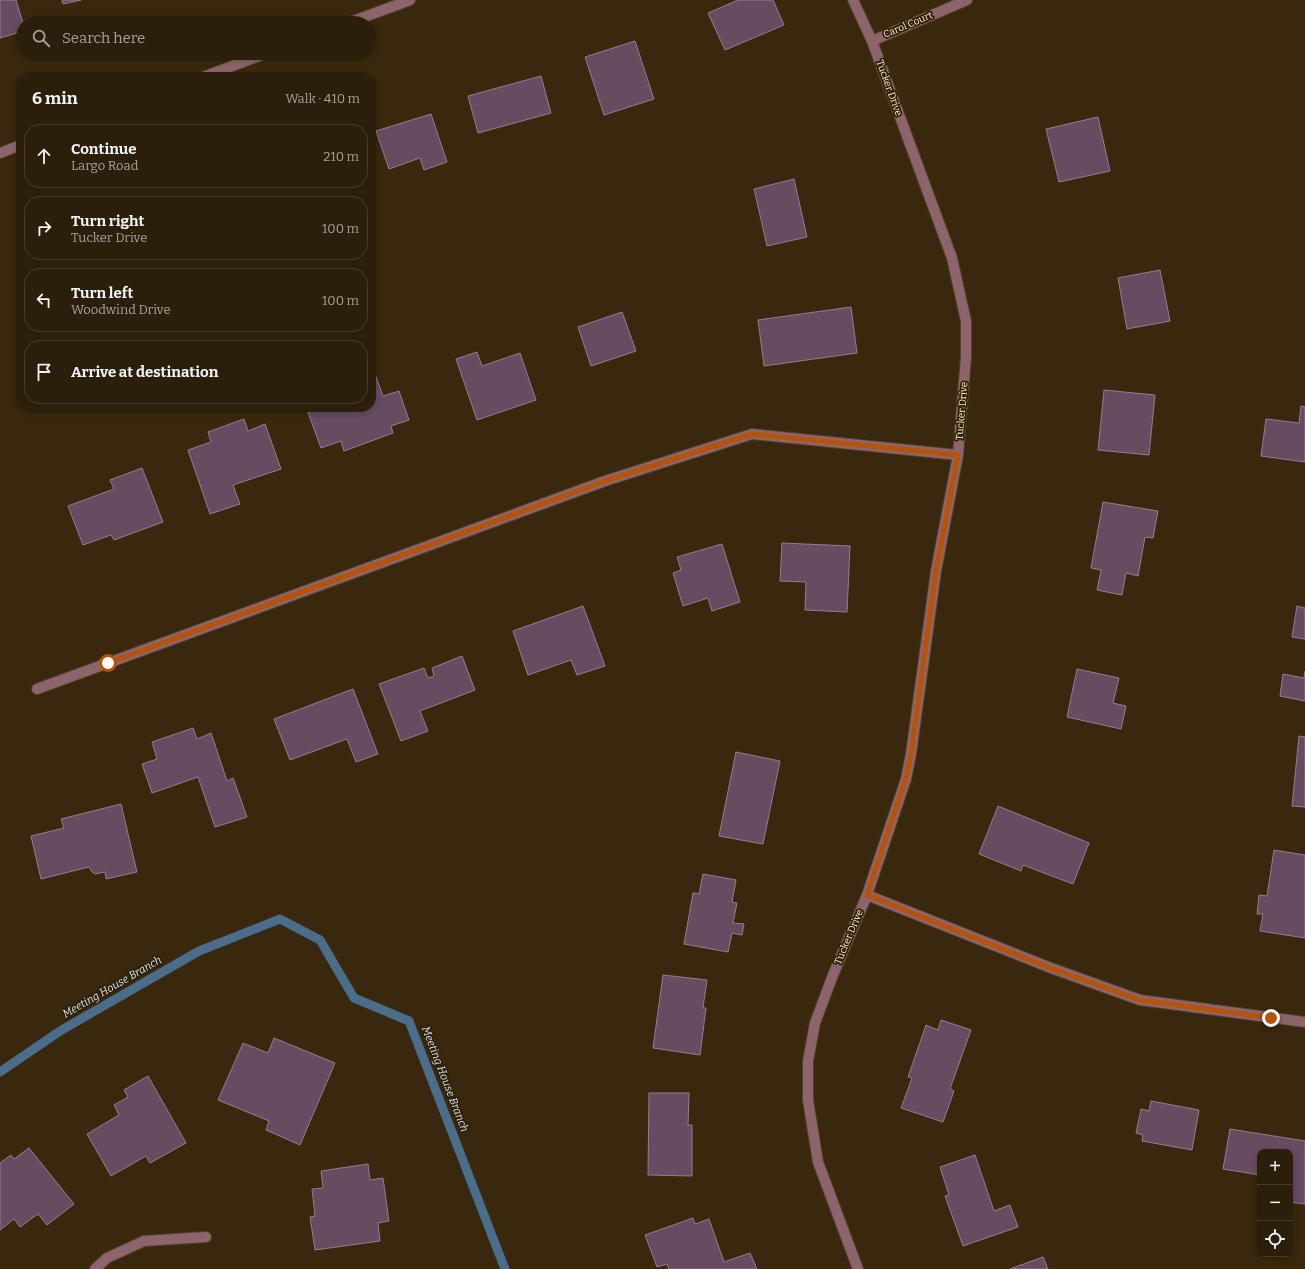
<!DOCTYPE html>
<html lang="en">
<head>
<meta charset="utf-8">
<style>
	:root { --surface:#2b1e0a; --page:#332713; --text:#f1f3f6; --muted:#a6a29c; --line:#473c2b }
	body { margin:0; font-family:Bitter,serif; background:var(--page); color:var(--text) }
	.controls { position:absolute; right:12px; bottom:12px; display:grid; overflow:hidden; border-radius:8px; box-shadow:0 2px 6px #0003 }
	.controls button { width:36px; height:36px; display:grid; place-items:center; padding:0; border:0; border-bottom:1px solid var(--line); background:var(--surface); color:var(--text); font:20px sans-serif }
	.stop { position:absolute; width:12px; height:12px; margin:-9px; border:3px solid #b45309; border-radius:50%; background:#fff }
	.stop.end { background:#b45309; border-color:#fff; box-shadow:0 1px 4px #0008 }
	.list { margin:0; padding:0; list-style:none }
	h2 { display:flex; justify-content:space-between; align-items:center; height:52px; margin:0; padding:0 16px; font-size:17px }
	h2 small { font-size:13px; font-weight:400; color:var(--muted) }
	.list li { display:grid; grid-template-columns:26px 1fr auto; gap:12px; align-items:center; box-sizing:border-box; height:64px; margin:0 8px 8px; padding:0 8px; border:1px solid var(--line); border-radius:16px }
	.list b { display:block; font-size:15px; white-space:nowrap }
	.list p { margin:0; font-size:13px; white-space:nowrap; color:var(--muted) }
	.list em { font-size:13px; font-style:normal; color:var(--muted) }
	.icon { flex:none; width:22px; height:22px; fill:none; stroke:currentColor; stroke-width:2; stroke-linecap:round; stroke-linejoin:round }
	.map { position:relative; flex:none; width:1305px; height:1269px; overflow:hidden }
	.search { position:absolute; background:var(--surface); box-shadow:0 2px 6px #0003; left:16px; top:16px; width:360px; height:44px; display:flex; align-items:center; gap:10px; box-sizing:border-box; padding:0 14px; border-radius:22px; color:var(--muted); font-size:15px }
	.panel { position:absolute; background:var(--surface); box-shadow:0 2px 6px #0003; left:16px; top:72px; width:360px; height:340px; border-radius:16px }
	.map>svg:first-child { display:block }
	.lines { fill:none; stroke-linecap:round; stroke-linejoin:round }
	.stream { stroke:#496d8b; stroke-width:9 }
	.building { fill:#674b60; stroke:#987b91 }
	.minor-casing { stroke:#53432a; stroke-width:12 }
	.minor { stroke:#8e646c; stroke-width:10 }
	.route { stroke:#b45309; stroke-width:5 }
	.labels { text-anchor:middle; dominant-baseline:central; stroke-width:3.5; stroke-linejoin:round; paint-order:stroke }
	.street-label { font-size:10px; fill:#f6ebdb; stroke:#2f1f03 }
	.water-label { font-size:11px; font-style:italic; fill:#cae1f6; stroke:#2f1f03 }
</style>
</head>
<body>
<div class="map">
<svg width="1305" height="1269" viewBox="0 0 1305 1269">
	<rect width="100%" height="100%" fill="#39280d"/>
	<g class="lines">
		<path class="stream" d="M0 1072 60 1031 199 951 280 919 320 940 354 998 409 1021 505 1269"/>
	</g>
	<path class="building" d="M0 0H16L23 23V31L0 38Z
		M62 0H81L63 4Z
		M738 0H773L784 25 725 50 708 13Z
		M635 41 654 99 604 115 585 57Z
		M541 76 551 113 478 133 468 96Z
		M431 114 447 162 424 170 420 158 389 169 376 131Z
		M1098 117 1110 171 1059 182 1046 129Z
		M794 179 807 237 767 246 754 189Z
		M1160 270 1170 321 1127 329 1118 278Z
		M851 307 857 353 764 366 758 320Z
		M622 312 636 351 591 366 578 327Z
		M477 352 482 366 520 353 536 400 477 420 456 359Z
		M371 363 383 396 399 391 409 420 391 426 393 433 344 451 341 441 321 448 306 407H371Z
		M1104 390 1155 395 1149 455 1098 450Z
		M1301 406 1305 407V462L1261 456 1266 419 1299 423Z
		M244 419 248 431 265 424 281 469 233 485 240 504 210 514 188 450 211 442 208 432Z
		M142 468 163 522 114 540 111 535 83 545 68 506 114 489 110 480Z
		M1103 502 1158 511 1153 538 1145 537 1138 576 1126 573 1122 595 1097 590 1101 570 1091 568Z
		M782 543 850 546 847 612 805 610 806 582 780 581Z
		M722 544 740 602 712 611 708 598 683 606 673 573 681 570 677 557Z
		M583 606 605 666 577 675 571 660 528 675 513 631Z
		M1297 606 1305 608V639L1292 637Z
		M462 656 475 690 420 711 428 731 401 741 379 684 424 668 428 678 434 676 432 668Z
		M1077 669 1119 678 1113 703 1126 706 1121 729 1067 717Z
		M1305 671V701L1280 696 1283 674 1304 678Z
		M353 689 378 754 356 762 347 739 290 760 274 719Z
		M193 728 197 739 211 733 227 781 233 778 247 817 215 827 198 777 152 793 142 764 157 759 152 742Z
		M1299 736 1305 737V807L1292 806Z
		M736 752 780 761 763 844 719 836Z
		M121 804 137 872 106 879 105 872 95 874 92 872 89 867 41 879 31 836 64 828 61 819Z
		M998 806 1089 843 1073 884 1023 865 1021 871 979 854Z
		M1274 850 1305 855V938L1260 931 1263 914H1257L1259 895 1267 896Z
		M703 874 736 880 732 902 737 903 733 923 744 924 742 935 732 933 728 952 684 944 693 893 699 894Z
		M663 975 707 980 703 1008H706L700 1055 653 1048Z
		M941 1020 971 1030 950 1089 954 1091 943 1122 901 1108 912 1078 908 1077 926 1025 938 1030Z
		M274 1038 335 1063 300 1145 266 1130 269 1121 218 1100 243 1043 268 1053Z
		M148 1076 186 1143 150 1163 146 1156 111 1176 87 1134 119 1115 114 1105 128 1097 124 1090Z
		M649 1093H689L688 1125H692V1176L648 1175Z
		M1151 1101 1199 1110 1192 1150 1142 1141 1143 1135 1136 1133 1141 1109 1149 1111Z
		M1230 1129 1305 1141V1204L1290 1202V1152H1260V1175L1223 1169Z
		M29 1148 74 1204 47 1225 38 1214 20 1227 14 1219 0 1230V1163L11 1155 14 1159Z
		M975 1155 994 1211 1010 1205 1018 1227 963 1246 945 1196 949 1195 940 1167Z
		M368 1164 370 1180 383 1178 389 1221 378 1223 380 1241 315 1250 310 1217 315 1216 312 1189 323 1188 321 1171Z
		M693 1218 695 1224 709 1219 724 1262 750 1253 757 1269H669L667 1264 657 1267 645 1235Z
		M1043 1257 1048 1269H1010Z"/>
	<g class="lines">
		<g class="minor-casing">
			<path id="minor" d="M853 0 872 41 952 258 966 321V357L958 455 936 571 911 754 906 779 867 895 833 975 815 1023 808 1061V1100L818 1162 858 1269
				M348 23 410 0
				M872 41 967 0
				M203 77 267 53
				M0 153 21 145
				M37 689 605 481 752 434 958 455
				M867 895 1051 968 1140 1000 1305 1022
				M95 1269 107 1258 144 1241 206 1237"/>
		</g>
		<use href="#minor" class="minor"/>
	</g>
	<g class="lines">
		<path class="route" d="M108 663 605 481 752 434 958 455 936 571 911 754 906 779 867 895 1050 968 1140 1000 1271 1018"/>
	</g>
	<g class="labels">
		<g class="street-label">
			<text transform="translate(908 25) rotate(-23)">Carol Court</text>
			<text transform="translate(889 88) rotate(70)">Tucker Drive</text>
			<text transform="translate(962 411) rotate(-85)">Tucker Drive</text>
			<text transform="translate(849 937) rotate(-67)">Tucker Drive</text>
		</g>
		<g class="water-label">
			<text transform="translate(112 987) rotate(-30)">Meeting House Branch</text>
			<text transform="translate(445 1079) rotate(69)">Meeting House Branch</text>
		</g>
	</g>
</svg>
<div class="controls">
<button>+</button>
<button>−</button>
<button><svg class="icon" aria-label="locate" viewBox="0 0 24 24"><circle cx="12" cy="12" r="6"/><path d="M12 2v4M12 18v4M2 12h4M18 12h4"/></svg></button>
</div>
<div class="stop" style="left:108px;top:663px"></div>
<div class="stop end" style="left:1271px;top:1018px"></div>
<div class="search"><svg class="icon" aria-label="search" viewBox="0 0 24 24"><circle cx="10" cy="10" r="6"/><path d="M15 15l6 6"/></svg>Search here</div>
<section class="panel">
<h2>6 min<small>Walk · 410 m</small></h2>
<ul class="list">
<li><svg class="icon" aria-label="ahead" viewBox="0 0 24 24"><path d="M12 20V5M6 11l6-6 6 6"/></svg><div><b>Continue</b><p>Largo Road</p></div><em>210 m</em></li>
<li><svg class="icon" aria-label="right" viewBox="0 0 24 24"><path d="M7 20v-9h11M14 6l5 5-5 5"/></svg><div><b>Turn right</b><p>Tucker Drive</p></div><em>100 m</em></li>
<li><svg class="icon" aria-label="left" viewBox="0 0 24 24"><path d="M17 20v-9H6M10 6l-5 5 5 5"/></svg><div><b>Turn left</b><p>Woodwind Drive</p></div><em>100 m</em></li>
<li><svg class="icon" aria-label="arrive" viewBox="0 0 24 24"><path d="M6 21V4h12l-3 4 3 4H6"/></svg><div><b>Arrive at destination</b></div></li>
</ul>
</section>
</div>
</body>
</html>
